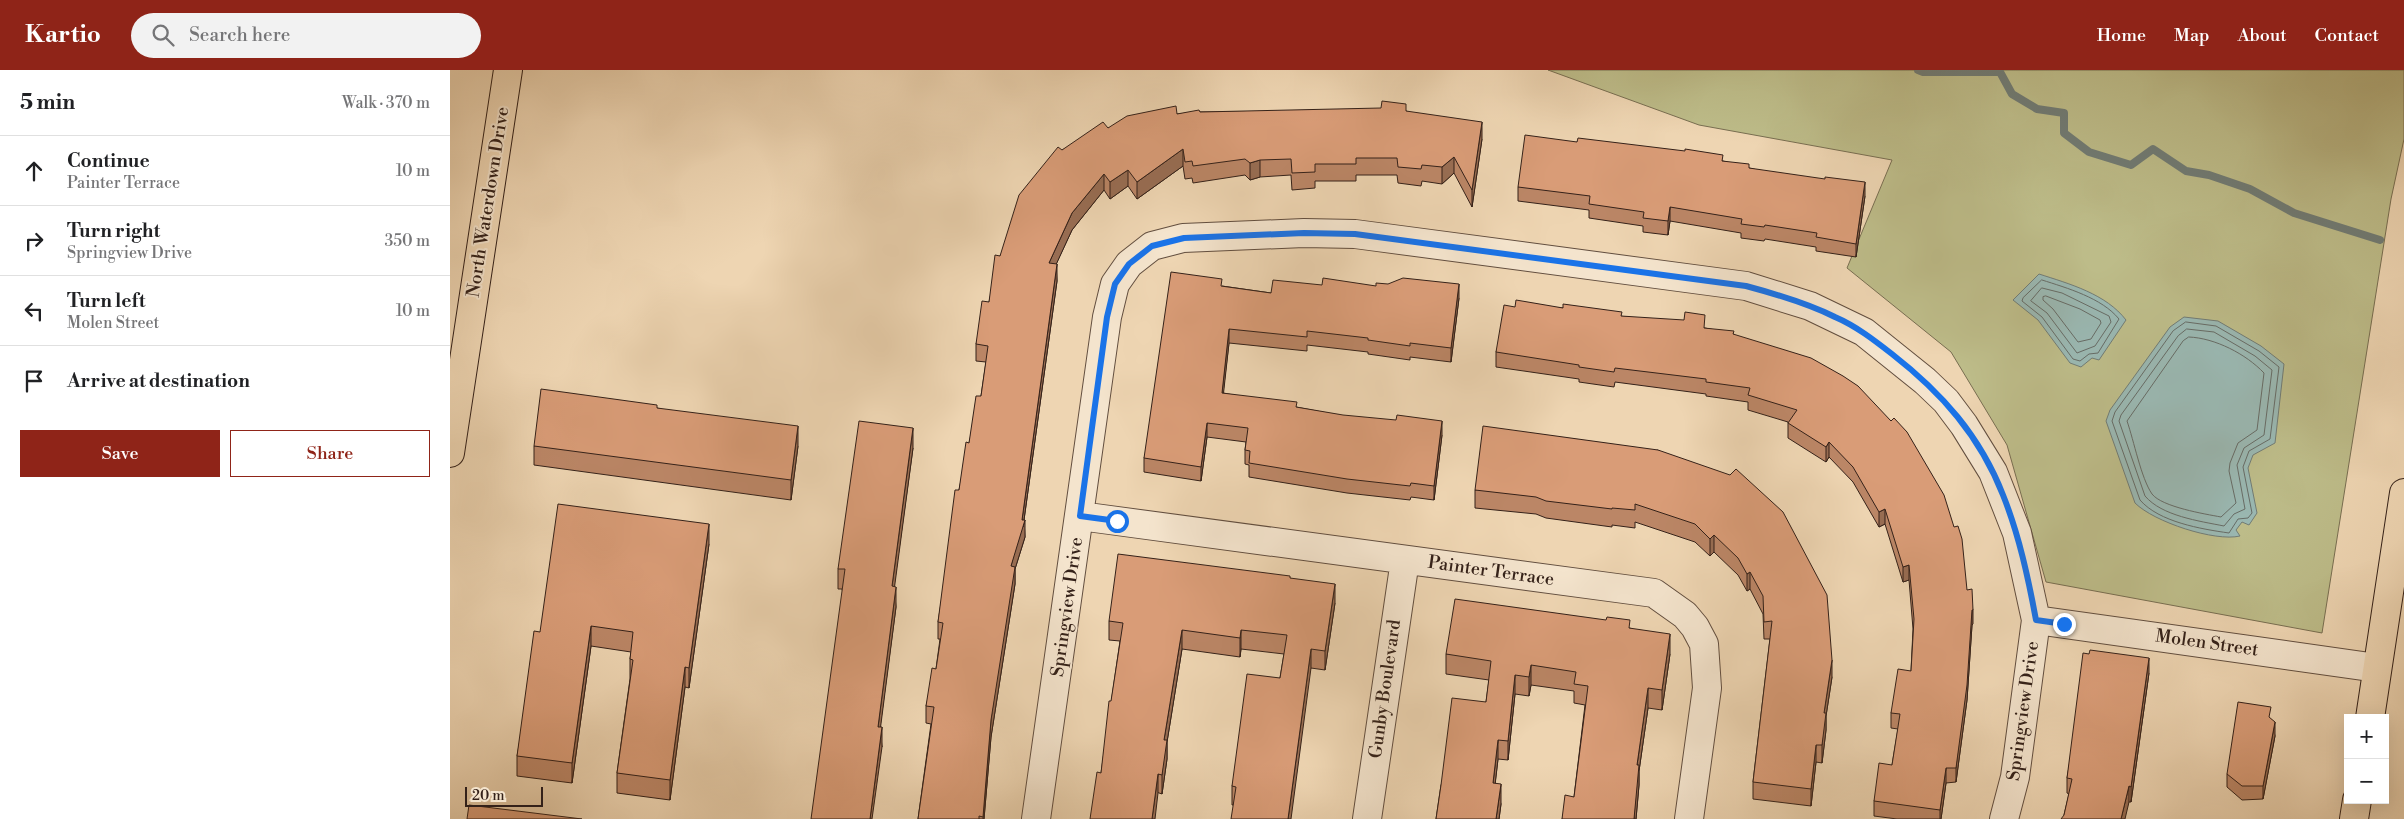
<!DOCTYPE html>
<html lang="en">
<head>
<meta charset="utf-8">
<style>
	:root { --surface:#fff; --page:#f2f2f2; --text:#202124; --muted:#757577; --line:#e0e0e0; --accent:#8f2418 }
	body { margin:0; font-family:"Libre Bodoni",serif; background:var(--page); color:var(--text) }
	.controls { position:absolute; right:15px; bottom:15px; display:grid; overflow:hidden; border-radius:0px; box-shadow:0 5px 20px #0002 }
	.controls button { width:45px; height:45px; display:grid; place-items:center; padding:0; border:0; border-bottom:1px solid var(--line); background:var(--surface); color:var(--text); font:25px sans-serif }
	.scale { position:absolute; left:15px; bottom:12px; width:78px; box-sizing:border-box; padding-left:5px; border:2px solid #342119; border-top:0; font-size:14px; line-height:18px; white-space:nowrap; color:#342119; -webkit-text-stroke:4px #f4e4cd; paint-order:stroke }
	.stop { position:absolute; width:15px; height:15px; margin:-11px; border:4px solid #1a73e8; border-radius:50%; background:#fff }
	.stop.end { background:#1a73e8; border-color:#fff; box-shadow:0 1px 5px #0008 }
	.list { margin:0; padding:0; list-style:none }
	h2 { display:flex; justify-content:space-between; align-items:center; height:65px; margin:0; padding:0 20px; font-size:21px }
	h2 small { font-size:16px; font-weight:400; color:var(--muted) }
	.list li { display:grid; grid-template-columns:32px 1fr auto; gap:15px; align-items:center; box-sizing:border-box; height:70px; padding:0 20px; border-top:1px solid var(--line) }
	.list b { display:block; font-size:19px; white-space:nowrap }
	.list p { margin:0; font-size:16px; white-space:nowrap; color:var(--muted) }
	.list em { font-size:16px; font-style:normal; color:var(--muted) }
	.actions { display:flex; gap:10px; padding:15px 20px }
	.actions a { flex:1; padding:11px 0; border:1px solid var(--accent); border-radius:0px; text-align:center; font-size:18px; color:var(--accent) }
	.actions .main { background:var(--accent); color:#fff }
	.icon { flex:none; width:28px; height:28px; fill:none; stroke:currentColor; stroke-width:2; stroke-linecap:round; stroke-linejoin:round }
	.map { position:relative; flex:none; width:1954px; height:749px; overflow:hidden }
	header { display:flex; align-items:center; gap:30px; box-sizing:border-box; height:70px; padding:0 25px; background:var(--accent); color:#fff }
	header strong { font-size:24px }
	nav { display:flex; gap:28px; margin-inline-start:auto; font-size:18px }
	.search { width:350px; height:45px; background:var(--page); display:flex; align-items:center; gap:12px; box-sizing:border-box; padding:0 18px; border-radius:28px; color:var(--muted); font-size:19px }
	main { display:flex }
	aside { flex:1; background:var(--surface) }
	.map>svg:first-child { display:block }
	.green { fill:#bdbc89; stroke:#786e51 }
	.water { fill:#9ab8b2; stroke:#717c75 }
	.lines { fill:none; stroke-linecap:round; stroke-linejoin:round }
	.shore { stroke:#676c66; stroke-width:1 }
	.stream { stroke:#717c75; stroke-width:8 }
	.minor-casing { stroke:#624e3f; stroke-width:30 }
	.major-casing { stroke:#342119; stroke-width:30 }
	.minor { stroke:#f4e4cd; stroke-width:28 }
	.major { stroke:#eed5b2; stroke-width:28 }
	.wall { fill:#bb8666; stroke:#342119 }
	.shaded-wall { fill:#986d53; stroke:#342119 }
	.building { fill:#d99c77; stroke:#342119 }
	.route { stroke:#1a73e8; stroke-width:6 }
	.labels { text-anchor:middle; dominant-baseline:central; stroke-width:4; stroke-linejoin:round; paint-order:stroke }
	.street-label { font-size:18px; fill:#342119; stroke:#f4e4cd }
</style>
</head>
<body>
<header>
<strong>Kartio</strong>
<div class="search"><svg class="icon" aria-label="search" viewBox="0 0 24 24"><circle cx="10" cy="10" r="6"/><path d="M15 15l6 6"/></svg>Search here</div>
<nav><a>Home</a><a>Map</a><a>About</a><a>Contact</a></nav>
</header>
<main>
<aside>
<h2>5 min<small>Walk · 370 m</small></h2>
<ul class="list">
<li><svg class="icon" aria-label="ahead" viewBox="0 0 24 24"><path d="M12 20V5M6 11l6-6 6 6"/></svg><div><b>Continue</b><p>Painter Terrace</p></div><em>10 m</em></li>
<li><svg class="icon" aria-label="right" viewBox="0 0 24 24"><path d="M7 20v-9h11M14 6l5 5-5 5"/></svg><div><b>Turn right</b><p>Springview Drive</p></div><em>350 m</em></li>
<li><svg class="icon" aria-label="left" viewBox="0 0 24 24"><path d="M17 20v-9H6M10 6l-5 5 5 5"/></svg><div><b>Turn left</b><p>Molen Street</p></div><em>10 m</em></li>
<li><svg class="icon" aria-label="arrive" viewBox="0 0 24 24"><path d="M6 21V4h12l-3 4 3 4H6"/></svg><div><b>Arrive at destination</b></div></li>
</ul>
<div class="actions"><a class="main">Save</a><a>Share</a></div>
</aside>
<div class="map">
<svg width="1954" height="749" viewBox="0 0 1954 749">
	<rect width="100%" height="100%" fill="#eed5b2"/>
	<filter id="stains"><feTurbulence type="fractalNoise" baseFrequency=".004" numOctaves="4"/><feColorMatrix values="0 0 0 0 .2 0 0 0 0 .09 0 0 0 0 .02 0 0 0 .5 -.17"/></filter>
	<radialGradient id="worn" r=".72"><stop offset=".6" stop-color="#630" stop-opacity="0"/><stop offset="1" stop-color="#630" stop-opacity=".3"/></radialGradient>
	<path class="green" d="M1098 0H1954V69L1941 129 1872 563 1596 512 1557 375 1501 282 1397 198 1442 90 1249 55Z"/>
	<path class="water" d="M1589 204C1620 214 1656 224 1676 250L1649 290 1642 288 1631 297 1620 293 1588 250 1563 230Z
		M1734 247 1768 251 1811 276 1834 294 1825 373 1803 385 1798 398 1807 443 1799 455 1792 452 1786 460 1790 466C1765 472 1704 452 1685 433L1656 351 1660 340 1720 257Z"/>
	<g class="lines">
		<path class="shore" d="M1592 210C1617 218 1652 228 1669 249L1648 283 1639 284 1630 291 1623 289 1592 247 1572 231 1573 228Z
			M1592 218 1612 223 1659 246 1661 252 1645 276 1627 283 1597 243 1581 231Z
			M1596 226 1630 239 1650 250 1651 253 1641 269 1628 272 1603 239 1593 230V227Z
			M1736 252 1766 256 1809 281 1829 297 1820 369 1799 381 1793 397 1802 443 1798 448 1788 449 1779 463C1751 459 1709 452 1690 430L1662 351 1665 342 1723 261Z
			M1737 259 1764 262 1805 286 1822 300 1814 365 1794 378 1787 395 1795 439 1784 444 1774 456C1749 451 1712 446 1695 426L1669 351 1671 345 1728 266Z
			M1739 267C1765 268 1796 284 1814 303L1807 360 1788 373 1780 393 1779 401 1786 433 1771 447C1755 444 1712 437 1702 424 1691 408 1684 371 1677 351L1733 271Z"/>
		<path class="stream" d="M1468 0 1473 2H1550L1562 24 1587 39 1614 43V63L1639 82 1681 95 1703 79 1736 101 1759 105 1800 119 1844 143 1930 170"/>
		<g class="minor-casing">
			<path id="minor" d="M630 446 1204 523 1235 545 1245 557 1254 574 1257 618 1239 749
				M1586 550 1927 598
				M586 749 657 247 665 214 679 194 702 176 733 168 854 163 905 164 1296 216 1360 236 1414 262 1475 311 1496 331 1514 355 1543 402 1567 463 1586 550 1565 707 1554 749
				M917 749 955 490"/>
		</g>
		<g class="major-casing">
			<path id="major" d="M0 383 58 0
				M1920 648 1954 423
				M1904 749 1907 730"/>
		</g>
		<use href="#minor" class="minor"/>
		<use href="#major" class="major"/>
	</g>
	<path class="wall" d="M956 41 1032 69 1022 137 1004 103 992 114 972 111 971 116 948 113 947 105H906V111H865V118L842 120 841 105 810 107 800 110 795 105 743 113 742 108 735 109 733 96 687 129 678 116 660 129 654 120 622 160 606 194 607 211 574 450 575 467 565 499V514L541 667 534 749H468L481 654 476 653V636L486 599 490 569H488V552L509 420 519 373 531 326 536 292 526 291V274L539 232 550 186 612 80 658 58 727 44 750 42Z
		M1127 72 1273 91 1299 98 1415 126 1406 187 1366 181V177L1315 169 1314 171 1291 168V163L1220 151 1218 165 1193 162V156L1139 148V140L1068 131V117Z
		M772 216 821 223 1009 228 1001 292 960 287V290L918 284V282L857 275V281L779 273 773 323 992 365 984 430 961 427 960 430 897 423 799 407V395L795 394V380L796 372 757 367 751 411 694 402V388Z
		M1065 237 1113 238 1255 258 1284 264 1517 520 1523 540V554L1522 555 1517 630 1506 712 1496 713 1491 749H1447L1424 746V731L1442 695 1448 659 1441 658V643L1461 601 1463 559 1459 510 1453 512 1435 454 1429 457 1403 412 1379 387 1376 392 1338 368V352L1298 340V332L1256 326V324L1165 312 1164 317 1129 312V309L1046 297V282Z
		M207 338 348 376 341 430 84 395V376Z
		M463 378 444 516 446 537 430 657 432 677 392 519H388V499Z
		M1208 380 1382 607 1376 646V660L1372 693 1366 692 1361 736 1303 729V712L1320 569H1314L1313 544 1300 519 1297 521 1288 505 1264 482 1260 486 1245 472 1185 452V458L1162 455V457L1096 448 1086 444 1025 438V420Z
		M259 474 239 618 235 617 220 730 167 723V703L180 609V589L181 582 141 576 122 713 67 706V686L90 562Z
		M840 508 885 533 875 600 861 598 783 735H782V716L830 608 834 584 791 579 790 587 732 579 717 672V689L712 724 651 703 670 571 659 570V551Z
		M1180 558 1220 584 1212 640 1198 638 1189 701V715L1186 749H1112L1124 727 1135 635 1124 633V621L1081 615 1079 626 1065 624 1058 690 1048 689 1045 714 1051 734 1049 749H986L991 715 1036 632 1039 610 996 604V584Z
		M1639 584 1699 603 1681 732H1679L1614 745 1619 724 1617 723V708Z
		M1821 649 1825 666 1813 729 1792 730 1777 717V704Z"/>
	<path class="shaded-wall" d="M1032 52V69L1022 137V120Z
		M733 79V96L687 129V112Z
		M1004 87V103L992 114V97Z
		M810 90V107L800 110V93Z
		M678 100V116L660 129V112Z
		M654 104V120L622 160 599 210V193L622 143Z
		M1415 112V126L1406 187V174Z
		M1220 137V151L1218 165V151Z
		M607 194V211L573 457 575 450V467L565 499V514L541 667 534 749H533L541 650 561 496 572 450Z
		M1009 214V228L1001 292V278Z
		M779 259V273L772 337V323Z
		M992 351V365L984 430V416Z
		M757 353V367L751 411V397Z
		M348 356V376L341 430V410Z
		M463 358V378L442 536V516Z
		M1379 372V387L1376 392V377Z
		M1435 439V454L1429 457V442Z
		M259 454V474L239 618V598Z
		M1264 465V482L1260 486V469Z
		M1459 495V510L1453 512V497Z
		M1300 502V519L1297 521V504Z
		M885 514V533L875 600V581Z
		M446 517V537L428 677V657Z
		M1522 540V555L1517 630 1506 712V698Z
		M141 556V576L122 713V693Z
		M732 560V579L717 672V689L712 724V705L714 670Z
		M791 560V579L790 587V568Z
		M1220 564V584L1212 640V620Z
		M861 579V598L841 749H838Z
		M1699 588V603L1681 732V717Z
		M1382 590V607L1376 646V660L1372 693V675L1374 643Z
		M1081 595V615L1079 626V607Z
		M235 597V617L220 730V710Z
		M1065 605V624L1058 690V671Z
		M1198 618V638L1189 701V715L1186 749H1184L1187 695Z
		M1825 652V666L1813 729V716Z
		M432 657V677L422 749H420Z
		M1048 670V689L1043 733V713Z
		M1366 675V692L1361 736V719Z
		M1496 698V713L1491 749H1490V740Z
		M708 704V723L705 749H702Z
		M1051 714V734L1049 749H1046Z
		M1679 716V732L1675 749H1671Z"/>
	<path class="building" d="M932 31 956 34V41L1032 52 1022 120 1004 87 992 97 972 95 971 99 948 97 947 88H906V94H865V102L842 103 841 89 810 90 800 93 795 89 743 96 742 91 735 92 733 79 687 112 678 100 660 112 654 104 622 143 599 193 607 194 572 450H575L561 496 565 497 541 650 533 747 529 746V749H468L484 637 476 636 482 598 486 599 493 553 488 552 505 420H509L516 372 519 373 526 326H531L538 276 526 274 532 231 539 232 545 185 550 186 569 125 608 77 612 80 653 52 658 58 677 46 726 36 727 44 749 40 750 42 931 38Z
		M1075 65 1127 72 1128 68 1235 81V79L1273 85 1272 91 1299 94V98L1375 109V107L1415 112 1406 174 1366 167 1367 163 1315 155 1314 157 1291 154 1292 149 1220 137 1218 151 1193 148 1194 142 1139 134 1140 126 1068 117Z
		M721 202 772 209 771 216 821 223 823 210 872 215 873 208 926 216V213L938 214 953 208 1009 214 1001 278 960 273V276L918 270V268L857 261V267L779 259 772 323 847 332 846 337 893 345 946 350 947 345 992 351 984 416 961 413 960 416 897 409 799 393 800 381 795 380 798 358 757 353 751 397 694 388Z
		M1066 230 1113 238V234L1172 242 1171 246 1234 250 1235 242 1255 245 1254 258 1284 261 1283 264 1361 288 1393 306 1408 316 1441 351 1444 348 1457 362 1494 425 1504 457 1508 456 1512 469 1517 520 1522 519 1523 540H1522L1517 615 1506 698H1496L1490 740 1424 731 1429 693 1442 695 1450 644 1441 643 1448 599 1461 601 1464 549 1459 495 1453 497 1435 439 1429 442 1403 397 1379 372 1376 377 1338 353 1347 340 1298 325 1300 318 1256 312V309L1165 298 1164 302 1129 297V295L1046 282 1054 235 1065 237Z
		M91 319 207 335V338L348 356 341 410 84 376Z
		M409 351 463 358 442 516 446 517 428 657H432L420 749H361L395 499H388Z
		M1033 356 1208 380 1280 405 1286 399 1333 442 1377 525 1382 590 1374 643H1376L1372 675H1366L1361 719 1303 712 1322 551 1314 552 1313 526 1300 502 1297 504 1288 488 1264 465 1260 469 1245 454 1185 434V440L1162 438V439L1096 431 1086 427 1025 420Z
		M108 434 259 454 239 598 235 597 220 710 167 703 183 590 180 589 183 562 141 556 122 693 67 686 84 561 90 562Z
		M668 484 840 506V508L885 514 875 581 861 579 838 749H781L786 717 782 716 797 604 830 608 837 565 791 560 790 568 732 560 714 670H717L712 705 708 704 702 749H640L647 702 651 703 659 631H661L673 553 659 551Z
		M1005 529 1156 550 1157 547 1180 550 1179 558 1220 564 1212 620 1198 618 1187 695H1189L1184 749H1112L1115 725 1124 727 1138 616 1124 614 1126 602 1081 595 1079 607 1065 605 1058 671 1048 670 1043 713 1051 714 1046 749H986L991 715 1002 628 1036 632 1041 591 996 584Z
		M1640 580 1699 588 1681 717 1679 716 1671 749H1611L1614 745 1622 709 1617 708 1633 583 1639 584Z
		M1788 632 1821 637 1819 647 1825 652 1813 716H1792L1777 704Z
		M19 735 132 749H17Z"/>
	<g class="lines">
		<path class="route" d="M667 451 630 446 657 247 665 214 679 194 702 176 734 168 854 163 905 164 1296 216C1326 224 1357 233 1385 247 1406 256 1424 270 1442 284 1492 323 1530 366 1553 425 1569 465 1578 507 1586 550L1614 554"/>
	</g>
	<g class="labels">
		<g class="street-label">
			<text transform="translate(38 132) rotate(-81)">North Waterdown Drive</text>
			<text transform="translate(1041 501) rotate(8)">Painter Terrace</text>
			<text transform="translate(617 537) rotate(-82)">Springview Drive</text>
			<text transform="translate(1757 573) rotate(8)">Molen Street</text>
			<text transform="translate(935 619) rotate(-82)">Gunby Boulevard</text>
			<text transform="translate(1573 641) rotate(-82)">Springview Drive</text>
		</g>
	</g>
	<rect width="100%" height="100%" filter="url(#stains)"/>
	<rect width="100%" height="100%" fill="url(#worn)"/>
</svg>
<div class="controls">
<button>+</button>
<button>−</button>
</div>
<div class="scale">20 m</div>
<div class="stop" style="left:667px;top:451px"></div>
<div class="stop end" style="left:1614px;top:554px"></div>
</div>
</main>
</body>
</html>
